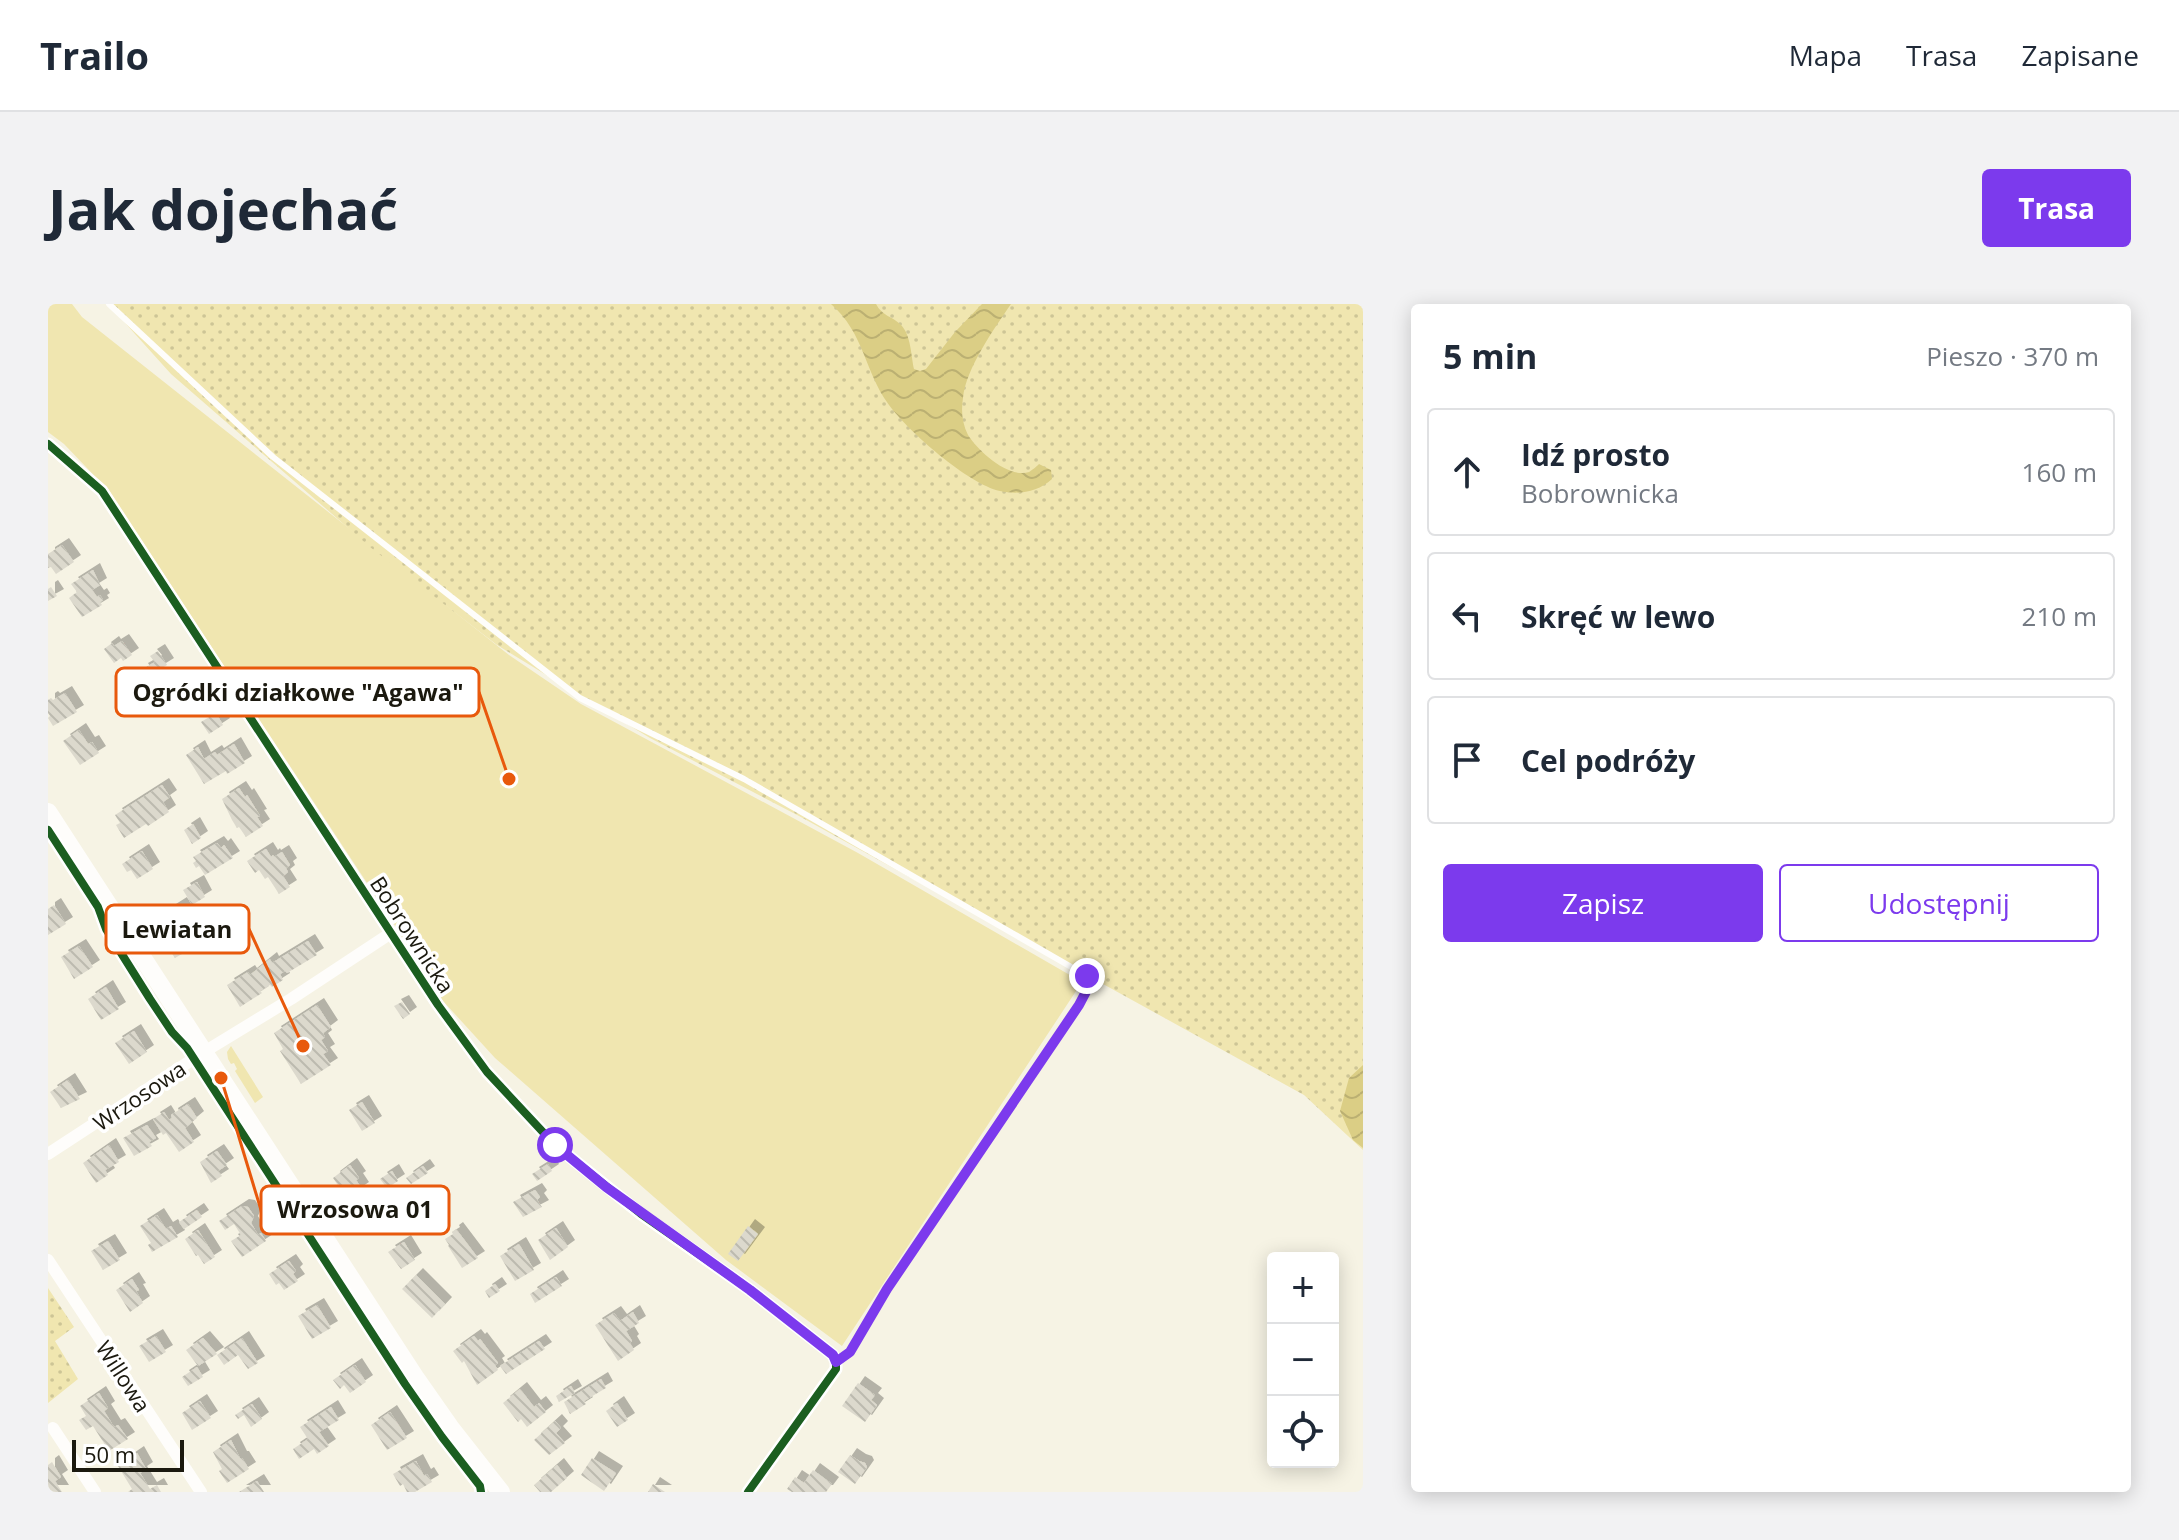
<!DOCTYPE html>
<html lang="pl">
<head>
<meta charset="utf-8">
<style>
	:root { --surface:#fff; --page:#f2f2f3; --text:#1f2937; --muted:#747a83; --line:#e0e1e3; --accent:#7c3aed }
	body { margin:0; font-family:"Open Sans",sans-serif; background:var(--page); color:var(--text) }
	.controls { position:absolute; right:24px; bottom:24px; display:grid; overflow:hidden; border-radius:8px; box-shadow:0 4px 20px #0003 }
	.controls button { width:72px; height:72px; display:grid; place-items:center; padding:0; border:0; border-bottom:2px solid var(--line); background:var(--surface); color:var(--text); font:40px sans-serif }
	.scale { position:absolute; left:24px; bottom:20px; width:112px; box-sizing:border-box; padding-left:8px; border:4px solid #1b190f; border-top:0; font-size:22px; line-height:28px; white-space:nowrap; color:#1b190f; -webkit-text-stroke:6px #fff; paint-order:stroke }
	.stop { position:absolute; width:24px; height:24px; margin:-18px; border:6px solid #7c3aed; border-radius:50%; background:#fff }
	.stop.end { background:#7c3aed; border-color:#fff; box-shadow:0 2px 8px #0008 }
	.list { margin:0; padding:0; list-style:none }
	h2 { display:flex; justify-content:space-between; align-items:center; height:104px; margin:0; padding:0 32px; font-size:34px }
	h2 small { font-size:26px; font-weight:400; color:var(--muted) }
	.list li { display:grid; grid-template-columns:52px 1fr auto; gap:24px; align-items:center; box-sizing:border-box; height:128px; margin:0 16px 16px; padding:0 16px; border:2px solid var(--line); border-radius:8px }
	.list b { display:block; font-size:30px; white-space:nowrap }
	.list p { margin:0; font-size:26px; white-space:nowrap; color:var(--muted) }
	.list em { font-size:26px; font-style:normal; color:var(--muted) }
	.actions { display:flex; gap:16px; padding:24px 32px }
	.actions a { flex:1; padding:18px 0; border:2px solid var(--accent); border-radius:8px; text-align:center; font-size:28px; color:var(--accent) }
	.actions .main { background:var(--accent); color:#fff }
	.icon { flex:none; width:44px; height:44px; fill:none; stroke:currentColor; stroke-width:2; stroke-linecap:round; stroke-linejoin:round }
	.map { position:relative; flex:none; width:1315px; height:1188px; overflow:hidden; border-radius:8px }
	header { display:flex; align-items:center; gap:48px; box-sizing:border-box; height:112px; padding:0 40px; background:var(--surface); border-bottom:2px solid var(--line) }
	header strong { font-size:38px }
	nav { display:flex; gap:44px; margin-inline-start:auto; font-size:28px }
	.intro { display:flex; align-items:center; justify-content:space-between; box-sizing:border-box; height:192px; padding:0 48px }
	h1 { margin:0; font-size:56px }
	.button { padding:20px 36px; border-radius:8px; background:var(--accent); color:#fff; font-size:28px; font-weight:700 }
	main { display:flex; gap:48px; padding:0 48px }
	aside { flex:1; background:var(--surface); border-radius:8px; box-shadow:0 4px 20px #0003 }
	.map>svg:first-child { display:block }
	.green { fill:#f0e6b0 }
	.park { fill:url(#park-dots) }
	.water { fill:url(#water-waves) }
	.building { fill:url(#building-back-hatch); filter:url(#shadow) }
	.lines { fill:none; stroke-linecap:round; stroke-linejoin:round }
	.lane { stroke:#fefdfb; stroke-width:6 }
	.street { stroke:#fefdfb; stroke-width:12 }
	.secondary { stroke:#fefdfb; stroke-width:18 }
	.cycleway-casing { stroke:#fff; stroke-width:13 }
	.cycleway { stroke:#1b5e20; stroke-width:8 }
	.route { stroke:#7c3aed; stroke-width:10 }
	.labels { text-anchor:middle; dominant-baseline:central; stroke-width:7; stroke-linejoin:round; paint-order:stroke }
	.street-label { font-size:22px; fill:#1b190f; stroke:#fff }
	.leader { fill:none; stroke:#e8590c; stroke-width:3 }
	.callout-dot { fill:#e8590c; stroke:#fff; stroke-width:3 }
	.callout { fill:#fff; stroke:#e8590c; stroke-width:3 }
	.callout-label { font-size:24px; text-anchor:middle; font-weight:bold; fill:#1b190f }
</style>
</head>
<body>
<header>
<strong>Trailo</strong>
<nav><a>Mapa</a><a>Trasa</a><a>Zapisane</a></nav>
</header>
<div class="intro"><h1>Jak dojechać</h1><a class="button">Trasa</a></div>
<main>
<div class="map">
<svg width="1315" height="1188" viewBox="0 0 1315 1188">
	<defs>
		<pattern id="park-dots" width="8" height="8" patternUnits="userSpaceOnUse" patternTransform="scale(2)"><rect width="8" height="8" fill="#f0e6b0"/><path d="M2 2h.1M6 6h.1" fill="none" stroke="#cdc596" stroke-width="1.8" stroke-linecap="round"/></pattern>
		<pattern id="water-waves" width="16" height="10" patternUnits="userSpaceOnUse" patternTransform="scale(2)"><rect width="16" height="10" fill="#dbce85"/><path d="M0 5q4-4 8 0t8 0" fill="none" stroke="#bbb072"/></pattern>
		<pattern id="building-back-hatch" width="6" height="6" patternUnits="userSpaceOnUse" patternTransform="scale(2)"><rect width="6" height="6" fill="#dcd9cd"/><path d="M-1 5l2 2M0 0l6 6M5-1l2 2" fill="none" stroke="#bcbaaf"/></pattern>
		<filter id="shadow"><feDropShadow dx="7" dy="-7" stdDeviation="0" flood-color="#0004"/></filter>
	</defs>
	<rect width="100%" height="100%" fill="#f6f3e4"/>
	<path class="green" d="M0 0H24L34 13 461 351 533 400 810 549 1034 678 794 1042 678 956 447 754 395 697 368 658 352 629 60 186 16 140 0 128Z
		M183 742 215 793 207 799 187 767 189 765 186 759 183 760 180 755 179 748Z"/>
	<path class="park" d="M60 0H1315V846L1256 791 751 512 602 434 449 341 322 243 123 70Z
		M0 984 26 1023 7 1037 30 1075 0 1099Z"/>
	<path class="water" d="M783 0H828C834 12 844 12 853 21 863 31 863 51 866 65L872 67 878 65 907 28 934 0H963C946 25 918 64 915 94 913 107 914 119 920 131 930 147 961 175 981 168 983 167 989 162 991 160L1003 166 1004 175C990 188 971 191 952 187 920 180 860 127 841 101 816 67 817 30 783 0Z
		M1315 761V844L1305 836 1292 807 1301 774Z"/>
	<path class="building" d="M14 241 26 258 8 270 3 263 0 264V250Z
		M45 266 52 281 44 286 49 293 52 291 55 296 52 298 54 301 34 313 21 294 29 288 23 280Z
		M3 283 9 292 0 297V285Z
		M74 337 84 351 75 357 73 354 66 359 56 345 64 339 66 342Z
		M110 347 119 361 98 374 93 366 107 358 102 352Z
		M17 389 29 408 5 422 0 414 2 412 0 409V396L3 394 5 396Z
		M168 409 175 421 161 430 153 418Z
		M31 426 40 440 44 438 51 449 32 461 15 437Z
		M186 440 197 459 179 470 178 467 156 480 138 451 150 443 156 455 167 448 169 451Z
		M114 481 122 493 115 498 121 508 100 522 98 520 76 534 68 521 72 519 67 511Z
		M191 484 197 493 199 491 212 512 209 513 215 522 198 533 191 523 189 524 184 516 174 495Z
		M145 520 153 534 144 540 136 526Z
		M169 539 173 544 176 541 185 554 157 571 151 562 148 564 145 559 148 557 145 553Z
		M218 545 223 553 225 551 226 553 234 548 242 561 238 564 240 568 235 572 242 583 231 590 220 573 217 575 211 566 207 569 199 557Z
		M94 547 105 565 89 575 83 566 79 568 74 560Z
		M149 578 157 593 144 601 135 586Z
		M132 600 156 637 127 654 117 639 127 633 113 612Z
		M6 601 18 620 0 631V605Z
		M260 637 269 651 239 669 237 667 232 670 235 676 224 683 222 681 212 687 214 689 192 703 179 681 200 668 202 671 222 655 224 659Z
		M31 642 45 663 26 675 13 653Z
		M58 683 71 705 53 716 40 695Z
		M354 698 362 710 355 715 346 702Z
		M269 701 283 723 275 729 277 733 273 736 280 747 275 750 283 761 253 780 232 747 235 745 226 729Z
		M86 727 99 748 81 760 67 739Z
		M20 776 32 795 13 804 2 788Z
		M314 798 327 819 314 827 301 806Z
		M140 800 149 814 137 824 146 838 131 848 118 829 115 831 105 815 116 808 121 816 124 814 123 811Z
		M99 821 108 834 101 838 104 842 86 852 75 834Z
		M61 841 71 858 57 866 60 871 48 879 35 859Z
		M169 847 179 861 170 867 174 872 163 879 152 858Z
		M500 860 504 867 489 877 484 870Z
		M302 861 311 874 308 876 314 885 305 891 303 888 297 892 285 874Z
		M375 862 380 869 363 880 358 874Z
		M344 867 350 877 339 884 332 875Z
		M487 886 492 893 489 896 494 903 475 913 465 898Z
		M194 902 200 903 206 912 203 919 210 931 213 929 218 937 194 953 183 937 193 931 186 920 177 926 171 917Z
		M149 906 154 913 136 925 131 918Z
		M109 911 118 925 123 922 130 933 104 948 100 941 103 939 92 922Z
		M700 922 710 930 690 957 680 950Z
		M508 924 520 943 502 956 490 936Z
		M408 925 430 954 414 964 400 942 401 941 397 935 405 930 404 928Z
		M150 926 167 953 156 960 150 951 148 952 137 935Z
		M60 937 72 956 55 966 43 947Z
		M356 938 367 956 353 965 340 948Z
		M471 940 486 966 467 977 452 952Z
		M241 957 248 967 245 970 250 977 236 986 231 979 228 981 221 970Z
		M368 971 397 1000 384 1014 354 985Z
		M508 973 514 982 487 999 482 990Z
		M84 975 91 986 88 987 95 999 82 1008 68 986Z
		M447 980 452 987 441 994 437 987Z
		M269 1001 283 1024 264 1035 250 1012Z
		M585 1008 591 1019 578 1027 584 1037 582 1039 586 1046 570 1057 547 1021 566 1009 572 1017Z
		M108 1032 118 1048 101 1058 91 1042Z
		M426 1032 430 1037 432 1035 450 1059 447 1061 450 1066 429 1081 416 1057 414 1059 405 1047Z
		M155 1034 169 1050 150 1062 138 1046Z
		M194 1034 210 1059 200 1065 190 1051 176 1061 169 1051Z
		M491 1037 497 1045 458 1070 452 1062Z
		M307 1061 318 1078 302 1089 296 1081 292 1085 285 1076Z
		M149 1063 155 1073 140 1082 134 1073Z
		M553 1075 558 1084 536 1097 538 1100 522 1110 516 1098Z
		M810 1079 827 1091 823 1096 829 1101 817 1118 794 1102Z
		M523 1082 527 1089 511 1098 508 1092Z
		M472 1085 486 1103 491 1099 498 1108 479 1123 473 1115 470 1118 455 1099Z
		M51 1089 60 1104 56 1107 66 1123 70 1121 80 1135 61 1147 45 1122 38 1126 31 1116 38 1112 32 1102Z
		M152 1097 163 1114 144 1126 134 1109Z
		M569 1099 580 1116 569 1123 558 1107Z
		M204 1100 214 1115 203 1123 196 1111 190 1115 187 1111Z
		M283 1103 291 1116 271 1128 281 1142 269 1150 266 1145 251 1155 245 1145 260 1135 252 1123Z
		M342 1108 359 1134 339 1146 323 1121Z
		M507 1117 513 1124 508 1129 517 1139 501 1151 486 1136Z
		M183 1136 192 1154H194L201 1165 179 1179 171 1167 174 1165 165 1148Z
		M89 1149 98 1165 92 1169 102 1185 109 1181 113 1188H80L84 1185 70 1162Z
		M802 1151 811 1157 817 1159 819 1163 807 1180 790 1168Z
		M544 1154 568 1169 556 1187 533 1171Z
		M368 1157 376 1172 379 1170 384 1178 367 1188H359L355 1180 352 1182 345 1170Z
		M4 1158 13 1173 7 1177 14 1188H0V1161Z
		M509 1161 519 1174 503 1188H492L486 1181Z
		M765 1166 784 1180 778 1188H744L739 1185 747 1173 756 1179Z
		M209 1177 216 1188H191Z
		M605 1180 617 1188H600Z"/>
	<g class="lines">
		<path class="lane" d="M61 0 225 153 532 394 696 475 1039 672 1042 680 1031 701 839 985 802 1048 788 1058"/>
		<path class="street" d="M0 140 54 187 390 701 439 768 507 841 593 910 702 986 785 1051 788 1058V1065L700 1188
			M0 850 156 748 243 695 343 629
			M0 956 153 1188
			M5 1124 47 1188"/>
		<path class="secondary" d="M0 508 367 1073 402 1123 453 1188"/>
		<g class="cycleway-casing">
			<path id="cycleway" d="M0 140 54 187 390 701 439 768 507 841 593 910 702 986 785 1051 788 1058V1065L700 1188
				M0 526 50 603 58 625 102 695 124 728 139 744 357 1080 394 1133 432 1182 433 1188"/>
		</g>
		<use href="#cycleway" class="cycleway"/>
	</g>
	<g class="lines">
		<path class="route" d="M507 841 558 883 702 986 785 1051 788 1058 802 1048 839 985 1031 701 1042 680 1039 672"/>
	</g>
	<g class="labels">
		<g class="street-label">
			<text transform="translate(365 630) rotate(57)">Bobrownicka</text>
			<text transform="translate(91 791) rotate(-34)">Wrzosowa</text>
			<text transform="translate(76 1072) rotate(57)">Willowa</text>
		</g>
	</g>
	<path class="leader" d="M461 475L431 388M255 742L201 625M173 774L213 906"/>
	<g class="callout-dot">
		<circle cx="461" cy="475" r="8"/>
		<circle cx="255" cy="742" r="8"/>
		<circle cx="173" cy="774" r="8"/>
	</g>
	<g class="callout">
		<rect x="68" y="364" width="363" height="48" rx="8"/>
		<rect x="58" y="601" width="143" height="48" rx="8"/>
		<rect x="213" y="882" width="188" height="48" rx="8"/>
	</g>
	<g class="callout-label">
		<text x="250" y="397">Ogródki działkowe "Agawa"</text>
		<text x="129" y="634">Lewiatan</text>
		<text x="307" y="914">Wrzosowa 01</text>
	</g>
</svg>
<div class="controls">
<button>+</button>
<button>−</button>
<button><svg class="icon" aria-label="locate" viewBox="0 0 24 24"><circle cx="12" cy="12" r="6"/><path d="M12 2v4M12 18v4M2 12h4M18 12h4"/></svg></button>
</div>
<div class="scale">50 m</div>
<div class="stop" style="left:507px;top:841px"></div>
<div class="stop end" style="left:1039px;top:672px"></div>
</div>
<aside>
<h2>5 min<small>Pieszo · 370 m</small></h2>
<ul class="list">
<li><svg class="icon" aria-label="ahead" viewBox="0 0 24 24"><path d="M12 20V5M6 11l6-6 6 6"/></svg><div><b>Idź prosto</b><p>Bobrownicka</p></div><em>160 m</em></li>
<li><svg class="icon" aria-label="left" viewBox="0 0 24 24"><path d="M17 20v-9H6M10 6l-5 5 5 5"/></svg><div><b>Skręć w lewo</b></div><em>210 m</em></li>
<li><svg class="icon" aria-label="arrive" viewBox="0 0 24 24"><path d="M6 21V4h12l-3 4 3 4H6"/></svg><div><b>Cel podróży</b></div></li>
</ul>
<div class="actions"><a class="main">Zapisz</a><a>Udostępnij</a></div>
</aside>
</main>
</body>
</html>
